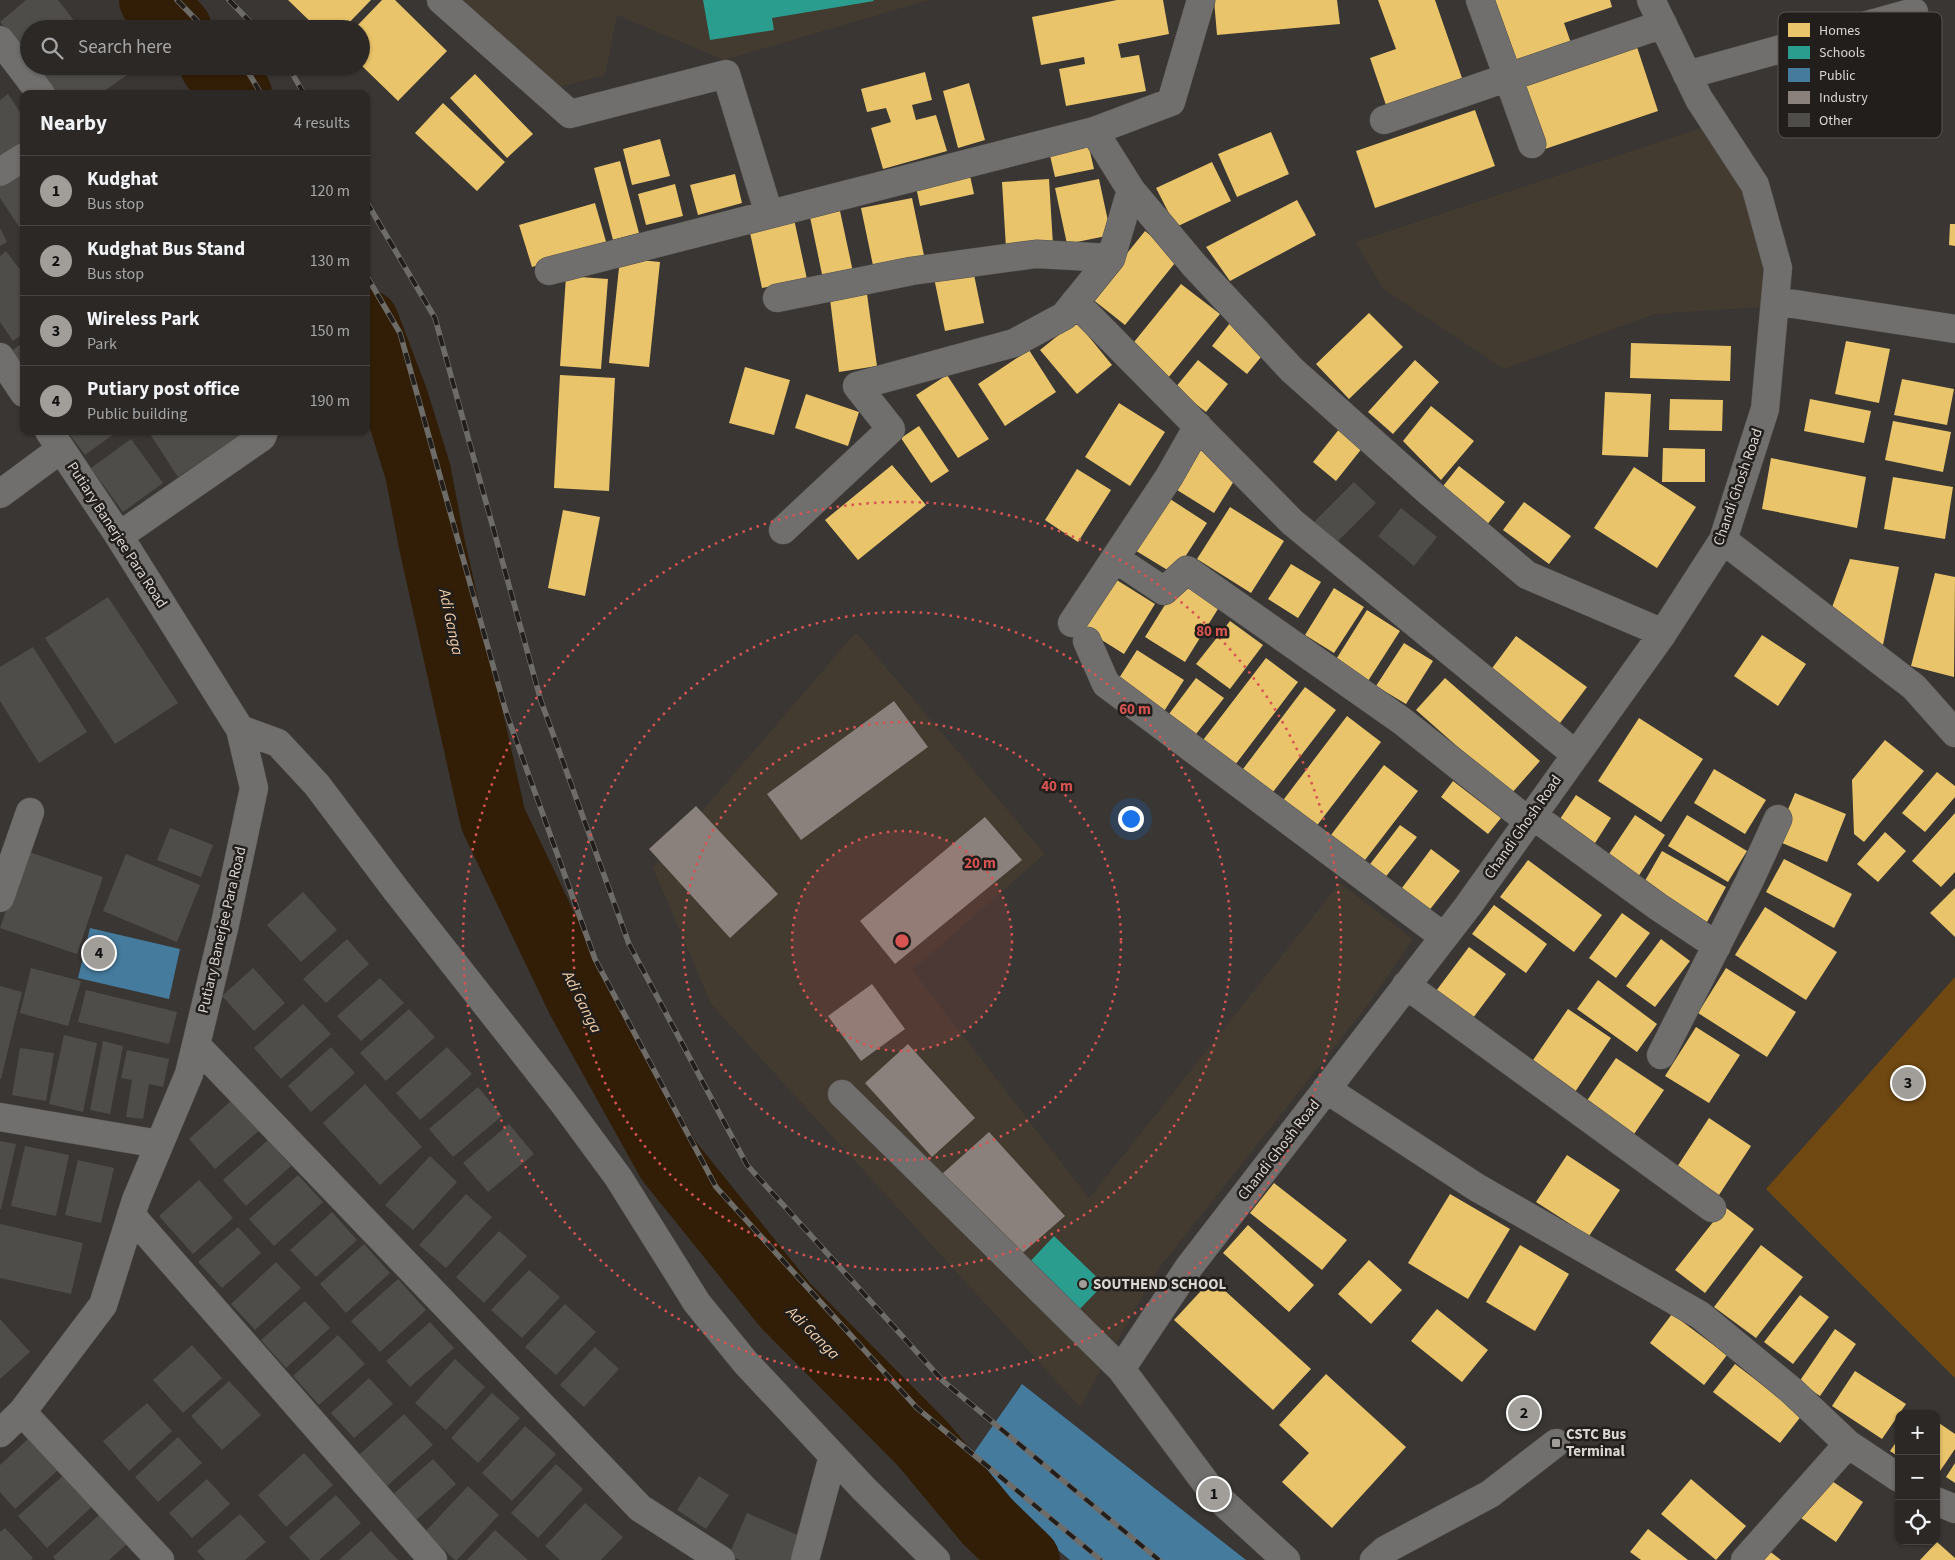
<!DOCTYPE html>
<html lang="en">
<head>
<meta charset="utf-8">
<style>
	:root { --surface:#2b2826; --page:#373432; --text:#f1f3f6; --muted:#a6a6a7; --line:#474443; --accent:#a19e9a }
	body { margin:0; font-family:"Source Sans 3",sans-serif; background:var(--page); color:var(--text) }
	.controls { position:absolute; right:15px; bottom:15px; display:grid; overflow:hidden; border-radius:10px; box-shadow:0 1px 4px #0004 }
	.controls button { width:45px; height:45px; display:grid; place-items:center; padding:0; border:0; border-bottom:1px solid var(--line); background:var(--surface); color:var(--text); font:25px sans-serif }
	.you { position:absolute; left:1130px; top:818px; width:18px; height:18px; margin:-12px; border:4px solid #fff; border-radius:50%; background:#1a73e8; box-shadow:0 0 0 8px #1a73e833 }
	.badge { display:grid; place-items:center; width:32px; height:32px; border-radius:50%; background:var(--accent); color:#111; font-size:16px; font-weight:700 }
	.pin { position:absolute; translate:-50% -50%; border:2px solid #fff; box-shadow:0 1px 5px #0006 }
	.list { margin:0; padding:0; list-style:none }
	h2 { display:flex; justify-content:space-between; align-items:center; height:65px; margin:0; padding:0 20px; font-size:21px }
	h2 small { font-size:16px; font-weight:400; color:var(--muted) }
	.list li { display:grid; grid-template-columns:32px 1fr auto; gap:15px; align-items:center; box-sizing:border-box; height:70px; padding:0 20px; border-top:1px solid var(--line) }
	.list b { display:block; font-size:19px; white-space:nowrap }
	.list p { margin:0; font-size:16px; white-space:nowrap; color:var(--muted) }
	.list em { font-size:16px; font-style:normal; color:var(--muted) }
	.icon { flex:none; width:28px; height:28px; fill:none; stroke:currentColor; stroke-width:2; stroke-linecap:round; stroke-linejoin:round }
	.map { position:relative; flex:none; width:1955px; height:1560px; overflow:hidden }
	.search { position:absolute; background:var(--surface); box-shadow:0 1px 4px #0004; left:20px; top:20px; width:350px; height:55px; display:flex; align-items:center; gap:12px; box-sizing:border-box; padding:0 18px; border-radius:28px; color:var(--muted); font-size:19px }
	.panel { position:absolute; background:var(--surface); box-shadow:0 1px 4px #0004; left:20px; top:90px; width:350px; height:345px; border-radius:10px }
	.map>svg:first-child { display:block }
	.built { fill:#433a30 }
	.green { fill:#6f4812 }
	.homes { fill:#e9c46a }
	.schools { fill:#2a9d8f }
	.public { fill:#457b9d }
	.industry { fill:#8a817c }
	.lines { fill:none; stroke-linecap:round; stroke-linejoin:round }
	.river { stroke:#321e06; stroke-width:66 }
	.building { fill:#4f4d4a }
	.minor-casing { stroke:#55534f; stroke-width:29 }
	.minor { stroke:#716f6d; stroke-width:28 }
	.rail-casing { stroke:#6e6c69; stroke-width:5.5 }
	.rail { stroke:#211e1b; stroke-width:4; stroke-dasharray:11; stroke-linecap:butt }
	.ring { fill:none; stroke:#d75452; stroke-width:2.5; stroke-dasharray:2.5 5 }
	.poi-dot { fill:#a19e9a; stroke:#211e1b; stroke-width:2 }
	.labels { text-anchor:middle; dominant-baseline:central; stroke-width:5; stroke-linejoin:round; paint-order:stroke }
	.street-label { font-size:15px; fill:#d9d6d2; stroke:#211e1b }
	.poi-label { font-size:15px; font-weight:bold; fill:#d9d6d2; stroke:#211e1b; text-anchor:start }
	.water-label { font-size:16px; font-style:italic; fill:#f2cfaa; stroke:#211e1b }
	.key { fill:#211e1b; stroke:#585552; stroke-width:1 }
	.key-label { font-size:14px; fill:#d9d6d2 }
	.centre { fill:#d75452; stroke:#211e1b; stroke-width:2.5 }
	.ring-label { font-size:15px; text-anchor:middle; font-weight:bold; fill:#d75452; stroke:#211e1b; stroke-width:5; stroke-linejoin:round; paint-order:stroke }
</style>
</head>
<body>
<div class="map">
<svg width="1955" height="1560" viewBox="0 0 1955 1560">
	<rect width="100%" height="100%" fill="#393633"/>
	<path class="built" d="M445 0H929L724 60 617 15 605 75 556 88Z
		M1707 126 1746 185 1770 263 1763 307 1655 314 1504 369 1383 289 1356 242Z
		M856 632 1045 854 912 970 1089 1198 1340 883 1413 939 1366 1007 1157 1271 1080 1407 711 1004 653 868Z"/>
	<path class="green" d="M1955 977V1378L1766 1189Z"/>
	<path class="homes" d="M288 0H371L343 29H318Z
		M382 0H395L447 51 398 101 361 65V29H354Z
		M1117 0H1163L1169 34 1118 44 1121 58 1139 55 1146 91 1066 106 1059 69 1085 64 1084 57 1041 65 1032 17Z
		M1214 0H1337L1340 24 1217 35Z
		M1378 0H1435L1463 81 1387 108 1370 58 1396 49Z
		M1493 0H1610L1612 7 1564 23 1571 43 1515 63Z
		M1637 47 1658 111 1542 150 1521 88Z
		M925 72 932 100 912 105 916 120 936 115 947 151 883 169 871 128 891 122 886 108 867 112 861 89Z
		M475 74 533 134 507 158 450 98Z
		M969 83 985 140 958 148 943 91Z
		M443 103 505 162 477 191 415 133Z
		M1475 110 1495 166 1375 208 1356 151Z
		M1271 132 1289 174 1237 197 1218 154Z
		M660 139 670 176 632 185 623 149Z
		M1087 139 1094 169 1055 177 1048 147Z
		M620 161 639 233 613 240 594 168Z
		M1212 162 1231 201 1176 227 1156 188Z
		M969 171 974 194 920 206 915 182Z
		M735 174 742 203 698 215 690 185Z
		M1049 179 1053 245 1006 248 1002 182Z
		M1099 179 1111 235 1067 244 1055 188Z
		M675 184 683 216 646 225 638 194Z
		M912 198 926 265 875 275 861 208Z
		M1297 200 1316 235 1230 281 1206 247Z
		M595 203 607 245 532 267 519 225Z
		M840 211 853 272 823 279 810 217Z
		M794 219 807 279 762 288 749 228Z
		M1950 224H1955V246L1949 245Z
		M1145 231 1179 258 1125 325 1091 298Z
		M620 258 660 262 649 367 609 363Z
		M972 265 984 323 945 331 933 273Z
		M566 276 608 279 601 369 560 366Z
		M1181 284 1220 314 1168 378 1130 347Z
		M867 294 877 366 839 372 830 299Z
		M1369 313 1403 347 1349 399 1316 364Z
		M1076 321 1112 365 1077 394 1040 350Z
		M1230 323 1266 351 1247 374 1212 346Z
		M1846 341 1890 349 1879 403 1835 394Z
		M1631 343 1731 346 1730 381 1630 378Z
		M1029 350 1056 392 1005 426 978 384Z
		M1198 360 1228 384 1206 412 1175 388Z
		M1415 360 1439 382 1393 434 1368 412Z
		M745 367 790 380 774 435 729 423Z
		M560 375 615 378 609 491 554 488Z
		M947 375 989 439 958 458 916 395Z
		M1902 379 1954 389 1947 425 1894 415Z
		M1605 392 1651 394 1648 457 1602 455Z
		M806 394 859 412 848 446 795 428Z
		M1670 399 1723 400 1722 431 1669 430Z
		M1810 399 1871 411 1864 443 1804 431Z
		M1119 403 1165 432 1130 486 1085 457Z
		M1431 406 1474 441 1441 480 1403 441Z
		M1893 421 1951 432 1943 472 1885 460Z
		M919 426 949 471 931 483 901 438Z
		M1340 428 1363 447 1336 481 1313 462Z
		M1195 445 1239 473 1214 513 1169 485Z
		M1663 448 1705 449V482H1662Z
		M1771 458 1866 477 1857 528 1762 509Z
		M892 465 926 505 858 560 825 520Z
		M1459 466 1505 502 1486 526 1440 490Z
		M1634 467 1696 507 1657 568 1594 528Z
		M1077 469 1111 490 1078 542 1045 520Z
		M1893 477 1953 487 1945 539 1884 529Z
		M1167 497 1207 523 1174 574 1133 549Z
		M1524 502 1571 536 1549 564 1503 530Z
		M1230 507 1284 541 1251 593 1197 559Z
		M563 510 600 517 585 596 548 588Z
		M1850 559 1899 567 1883 645 1831 610Z
		M1291 564 1321 582 1298 618 1268 599Z
		M1935 573 1955 577 1954 677 1911 666Z
		M1112 577 1155 604 1124 654 1081 627Z
		M1181 579 1221 604 1185 662 1145 637Z
		M1334 588 1364 607 1334 653 1305 635Z
		M1367 610 1400 631 1368 681 1335 661Z
		M1230 621 1263 645 1230 689 1196 664Z
		M1762 635 1806 664 1778 706 1734 676Z
		M1516 636 1587 687 1560 723 1490 671Z
		M1404 643 1433 661 1406 704 1376 686Z
		M1137 650 1184 680 1161 716 1114 686Z
		M1266 658 1298 682 1232 769 1200 744Z
		M1196 678 1224 698 1193 738 1166 718Z
		M1445 678 1540 761 1511 794 1416 710Z
		M1305 687 1336 710 1273 792 1243 769Z
		M1347 716 1381 742 1312 832 1278 807Z
		M1639 718 1703 759 1661 822 1598 781Z
		M1885 740 1924 771 1864 842 1854 834 1852 780Z
		M1384 765 1418 791 1365 860 1331 835Z
		M1714 769 1766 800 1745 834 1694 803Z
		M1937 772 1955 786V797L1925 832 1902 813Z
		M1453 781 1501 818 1488 834 1441 797Z
		M1795 793 1846 814 1827 862 1775 840Z
		M1576 795 1611 818 1590 851 1554 828Z
		M1955 813V872L1941 887 1912 861Z
		M1635 815 1665 835 1638 877 1607 857Z
		M1687 815 1747 851 1728 882 1668 846Z
		M1400 825 1417 837 1380 884 1364 872Z
		M1885 832 1906 851 1878 882 1857 864Z
		M1431 849 1460 871 1424 917 1396 896Z
		M1662 851 1726 887 1707 922 1642 886Z
		M1784 859 1852 894 1834 928 1766 892Z
		M1528 860 1602 915 1574 952 1500 897Z
		M1955 888V937L1930 913Z
		M1494 905 1547 944 1526 973 1472 934Z
		M1765 907 1837 952 1806 1000 1735 955Z
		M1622 913 1650 933 1616 978 1589 958Z
		M1661 939 1690 961 1655 1007 1626 986Z
		M1469 947 1506 974 1470 1022 1433 995Z
		M1726 968 1796 1012 1767 1057 1698 1013Z
		M1598 980 1657 1024 1637 1052 1577 1009Z
		M1568 1009 1611 1038 1573 1095 1529 1066Z
		M1696 1027 1740 1055 1709 1103 1665 1076Z
		M1616 1058 1664 1090 1630 1140 1582 1108Z
		M1709 1118 1751 1146 1719 1195 1677 1167Z
		M1567 1155 1620 1190 1589 1236 1536 1202Z
		M1274 1183 1347 1240 1322 1270 1250 1213Z
		M1450 1194 1510 1229 1468 1299 1408 1263Z
		M1725 1207 1754 1229 1705 1293 1675 1270Z
		M1248 1225 1314 1285 1289 1312 1223 1253Z
		M1520 1245 1569 1274 1535 1331 1486 1302Z
		M1761 1245 1803 1277 1756 1338 1714 1307Z
		M1369 1260 1402 1290 1371 1324 1338 1294Z
		M1212 1279 1311 1369 1273 1410 1174 1320Z
		M1800 1295 1829 1317 1793 1364 1764 1342Z
		M1437 1309 1488 1350 1462 1382 1411 1341Z
		M1672 1314 1727 1355 1704 1385 1650 1343Z
		M1835 1329 1856 1344 1820 1396 1799 1382Z
		M1735 1364 1802 1415 1780 1443 1713 1392Z
		M1855 1371 1906 1404 1882 1439 1832 1406Z
		M1326 1374 1406 1447 1332 1528 1282 1482 1309 1453 1279 1425Z
		M1936 1421 1955 1434V1449L1936 1477Z
		M1899 1438V1457L1890 1451Z
		M1955 1463V1483L1946 1477Z
		M1826 1477 1863 1502 1836 1542 1798 1516Z
		M1691 1479 1746 1526 1716 1560 1661 1514Z
		M1648 1529 1688 1560H1641L1630 1552Z
		M1937 1542 1955 1558V1560H1920Z
		M1768 1550 1781 1560H1760Z"/>
	<path class="schools" d="M703 0H873L874 1 772 18 774 30 710 40Z
		M1054 1236 1104 1284 1076 1313 1026 1266Z"/>
	<path class="public" d="M90 928 180 949 169 999 78 978Z
		M1022 1384 1246 1560H1070L961 1471Z"/>
	<path class="industry" d="M894 701 928 747 801 840 767 794Z
		M696 806 778 894 730 938 649 849Z
		M985 817 1022 860 895 964 860 921Z
		M872 984 905 1029 861 1061 828 1016Z
		M908 1044 975 1118 932 1157 865 1083Z
		M989 1132 1065 1216 1018 1257 942 1174Z"/>
	<g class="lines">
		<path class="river" d="M152 0 179 29
			M213 66 239 94
			M366 322 396 401 418 472 431 540 493 819 580 1001 669 1161 785 1305 922 1443 987 1521 1027 1560"/>
	</g>
	<path class="building" d="M26 0H58L79 27 29 29V59L0 22Z
		M43 66H121L127 75 100 94H56L39 69Z
		M8 94 24 118V149L0 164V100Z
		M24 168V234L0 198V184Z
		M0 228 7 242 0 246Z
		M6 251 24 275V333L13 341 0 322V256Z
		M24 342V369L11 351Z
		M67 431H118L85 455Z
		M148 431H240L242 434 178 477Z
		M131 439 163 483 123 512 91 468Z
		M1354 482 1376 503 1331 548 1309 527Z
		M1401 508 1437 537 1414 566 1378 536Z
		M108 597 178 703 115 744 45 638Z
		M33 647 87 732 39 763 0 701V667Z
		M170 828 213 845 201 877 157 860Z
		M26 851 103 877 77 954 0 928Z
		M126 854 200 885 177 942 103 911Z
		M303 892 337 930 301 962 267 925Z
		M347 939 369 964 326 1003 303 979Z
		M31 968 81 981 68 1026 20 1013Z
		M253 968 285 1003 254 1031 222 996Z
		M380 978 404 1003 361 1041 337 1016Z
		M0 986 22 992 1 1079H0Z
		M86 990 177 1012 169 1044 78 1022Z
		M303 1004 331 1034 281 1079 254 1048Z
		M409 1009 435 1037 386 1081 360 1053Z
		M64 1035 97 1043 83 1112 49 1104Z
		M103 1041 123 1046 110 1114 90 1110Z
		M331 1047 355 1073 311 1112 288 1086Z
		M447 1047 472 1074 420 1120 396 1093Z
		M20 1048 54 1053 46 1101 12 1095Z
		M127 1050 169 1059 163 1087 149 1084 143 1119 126 1117 132 1080 121 1078Z
		M365 1084 422 1147 380 1185 323 1123Z
		M478 1087 502 1116 453 1157 429 1129Z
		M233 1099 261 1129 215 1169 189 1139Z
		M509 1124 534 1154 488 1192 463 1163Z
		M268 1140 291 1166 246 1206 223 1180Z
		M0 1141 16 1144 1 1209H0Z
		M25 1146 69 1155 56 1216 11 1206Z
		M430 1156 457 1182 413 1230 385 1205Z
		M78 1160 114 1168 101 1223 65 1215Z
		M298 1175 323 1202 274 1246 249 1219Z
		M199 1180 233 1218 193 1254 159 1216Z
		M466 1194 492 1217 446 1268 419 1245Z
		M332 1212 357 1240 316 1277 290 1250Z
		M0 1224 83 1243 71 1294 0 1278Z
		M238 1227 261 1253 222 1288 198 1262Z
		M499 1231 527 1256 484 1303 456 1277Z
		M364 1244 390 1273 346 1313 320 1284Z
		M276 1262 301 1288 255 1330 231 1304Z
		M529 1270 560 1297 522 1338 491 1310Z
		M398 1279 426 1310 380 1352 351 1321Z
		M305 1301 330 1328 286 1368 261 1340Z
		M565 1304 596 1332 556 1375 525 1347Z
		M0 1319 30 1352 0 1379Z
		M430 1322 454 1348 410 1387 386 1361Z
		M338 1335 365 1364 319 1405 293 1376Z
		M192 1345 222 1378 183 1413 153 1380Z
		M595 1347 619 1369 584 1407 560 1385Z
		M455 1359 485 1387 446 1430 415 1403Z
		M369 1378 393 1404 354 1438 331 1413Z
		M229 1381 261 1415 222 1450 191 1416Z
		M492 1393 520 1418 478 1463 451 1438Z
		M147 1403 172 1431 129 1471 103 1441Z
		M404 1414 433 1445 387 1486 359 1455Z
		M525 1426 556 1454 512 1501 482 1473Z
		M178 1437 202 1463 158 1502 135 1477Z
		M29 1438 58 1470 15 1509 0 1492V1465Z
		M304 1453 333 1485 286 1527 258 1495Z
		M433 1459 456 1484 414 1522 390 1497Z
		M556 1464 583 1489 538 1538 511 1513Z
		M66 1473 95 1504 47 1548 18 1516Z
		M699 1476 729 1495 706 1529 677 1510Z
		M207 1479 230 1504 192 1538 169 1513Z
		M468 1486 499 1515 457 1560H455L425 1532Z
		M336 1495 361 1523 319 1560H310L289 1537Z
		M585 1503 623 1537 601 1560H560L545 1546Z
		M101 1513 128 1543 109 1560H56L53 1557Z
		M747 1513 802 1537 791 1560H740L729 1555Z
		M240 1514 266 1542 245 1560H205L197 1551Z
		M5 1528 33 1558 31 1560H0V1532Z
		M495 1530 528 1560H467Z
		M371 1531 398 1560H339Z"/>
	<g class="lines">
		<g class="minor-casing">
			<path id="minor" d="M441 0 570 114 726 74 769 214
				M1480 0 1532 144
				M0 40 41 94
				M1687 75 1914 12
				M1384 120 1663 24
				M1094 131 1131 190 1194 265 1292 370 1429 492 1527 575 1663 633
				M0 172 24 157
				M549 271 1094 131 1171 102 1201 0
				M777 298 912 271 1036 254 1111 258
				M1775 301 1955 329
				M1075 302 1292 522 1575 754
				M0 357 24 393
				M0 494 61 449
				M783 530 891 429 857 386 1014 343 1064 316 1111 258 1131 190
				M119 536 262 437 264 431
				M1723 540 1914 687 1955 733
				M1116 559 1164 591 1187 570 1402 721 1528 821
				M1072 623 1169 477 1198 426
				M1087 641 1106 684 1444 937
				M240 729 278 743 317 785 396 890 562 1101 618 1177 697 1303 746 1363 864 1489 936 1560
				M1532 815 1657 906 1717 946
				M0 898 30 812
				M1406 985 1712 1208
				M196 1045 640 1508 721 1560
				M1661 1055 1749 882 1778 819
				M1326 1089 1476 1187 1700 1315 1791 1390 1848 1444 1899 1478
				M842 1094 1121 1369
				M0 1117 159 1144
				M131 1215 433 1560
				M22 1412 160 1560
				M0 1433 22 1412 103 1305 136 1200 189 1074 225 924 254 788 240 729 119 536 49 431
				M1936 1501 1955 1509
				M805 1560 833 1456
				M1286 1560 1214 1494 1121 1369 1189 1267 1468 906 1663 633 1723 540 1765 409 1778 268 1755 185 1699 99 1651 0
				M1374 1560 1385 1550 1490 1494 1556 1443
				M1745 1560 1848 1444"/>
		</g>
		<use href="#minor" class="minor"/>
		<g class="rail-casing">
			<path id="rail" d="M177 0 205 29
				M229 0 257 29
				M241 66 250 75 261 94
				M288 66 304 94
				M366 201 435 318 541 701 629 944 747 1165 943 1381 1159 1560
				M366 275 400 333 506 712 595 959 716 1187 917 1408 1101 1560"/>
		</g>
		<use href="#rail" class="rail"/>
	</g>
	<circle cx="902" cy="941" r="110" fill="#d75452" fill-opacity=".12"/>
	<g class="ring">
		<circle cx="902" cy="941" r="110"/>
		<circle cx="902" cy="941" r="219"/>
		<circle cx="902" cy="941" r="329"/>
		<circle cx="902" cy="941" r="439"/>
	</g>
	<g class="poi-dot">
		<circle cx="1083" cy="1284" r="5"/>
		<rect x="1551" y="1438" width="10" height="10" rx="2.5"/>
	</g>
	<g class="labels">
		<g class="street-label">
			<text transform="translate(1738 487) rotate(-71)">Chandi Ghosh Road</text>
			<text transform="translate(117 535) rotate(57)">Putiary Banerjee Para Road</text>
			<text transform="translate(1523 827) rotate(-55)">Chandi Ghosh Road</text>
			<text transform="translate(222 930) rotate(-77)">Putiary Banerjee Para Road</text>
			<text transform="translate(1279 1150) rotate(-52)">Chandi Ghosh Road</text>
		</g>
		<g class="poi-label">
			<text x="1093" y="1284">SOUTHEND SCHOOL</text>
			<text x="1566" y="1434">CSTC Bus<tspan x="1566" dy="17">Terminal</tspan></text>
		</g>
		<g class="water-label">
			<text transform="translate(451 622) rotate(78)">Adi Ganga</text>
			<text transform="translate(582 1002) rotate(63)">Adi Ganga</text>
			<text transform="translate(813 1333) rotate(45)">Adi Ganga</text>
		</g>
	</g>
	<rect x="1778" y="12" width="164" height="126" rx="8" class="key"/>
	<rect x="1788" y="23" width="22" height="14" fill="#e9c46a"/>
	<rect x="1788" y="46" width="22" height="13" fill="#2a9d8f"/>
	<rect x="1788" y="68" width="22" height="14" fill="#457b9d"/>
	<rect x="1788" y="91" width="22" height="13" fill="#8a817c"/>
	<rect x="1788" y="113" width="22" height="14" fill="#4f4d4a"/>
	<g class="key-label">
		<text x="1819" y="35">Homes</text>
		<text x="1819" y="57">Schools</text>
		<text x="1819" y="80">Public</text>
		<text x="1819" y="102">Industry</text>
		<text x="1819" y="125">Other</text>
	</g>
	<circle cx="902" cy="941" r="8" class="centre"/>
	<g class="ring-label">
		<text x="1212" y="636">80 m</text>
		<text x="1135" y="714">60 m</text>
		<text x="1057" y="791">40 m</text>
		<text x="980" y="868">20 m</text>
	</g>
</svg>
<div class="controls">
<button>+</button>
<button>−</button>
<button><svg class="icon" aria-label="locate" viewBox="0 0 24 24"><circle cx="12" cy="12" r="6"/><path d="M12 2v4M12 18v4M2 12h4M18 12h4"/></svg></button>
</div>
<div class="you"></div>
<div class="pin badge" style="left:1214px;top:1494px">1</div>
<div class="pin badge" style="left:1524px;top:1413px">2</div>
<div class="pin badge" style="left:1908px;top:1083px">3</div>
<div class="pin badge" style="left:99px;top:953px">4</div>
<div class="search"><svg class="icon" aria-label="search" viewBox="0 0 24 24"><circle cx="10" cy="10" r="6"/><path d="M15 15l6 6"/></svg>Search here</div>
<section class="panel">
<h2>Nearby<small>4 results</small></h2>
<ul class="list">
<li><span class="badge">1</span><div><b>Kudghat</b><p>Bus stop</p></div><em>120 m</em></li>
<li><span class="badge">2</span><div><b>Kudghat Bus Stand</b><p>Bus stop</p></div><em>130 m</em></li>
<li><span class="badge">3</span><div><b>Wireless Park</b><p>Park</p></div><em>150 m</em></li>
<li><span class="badge">4</span><div><b>Putiary post office</b><p>Public building</p></div><em>190 m</em></li>
</ul>
</section>
</div>
</body>
</html>
